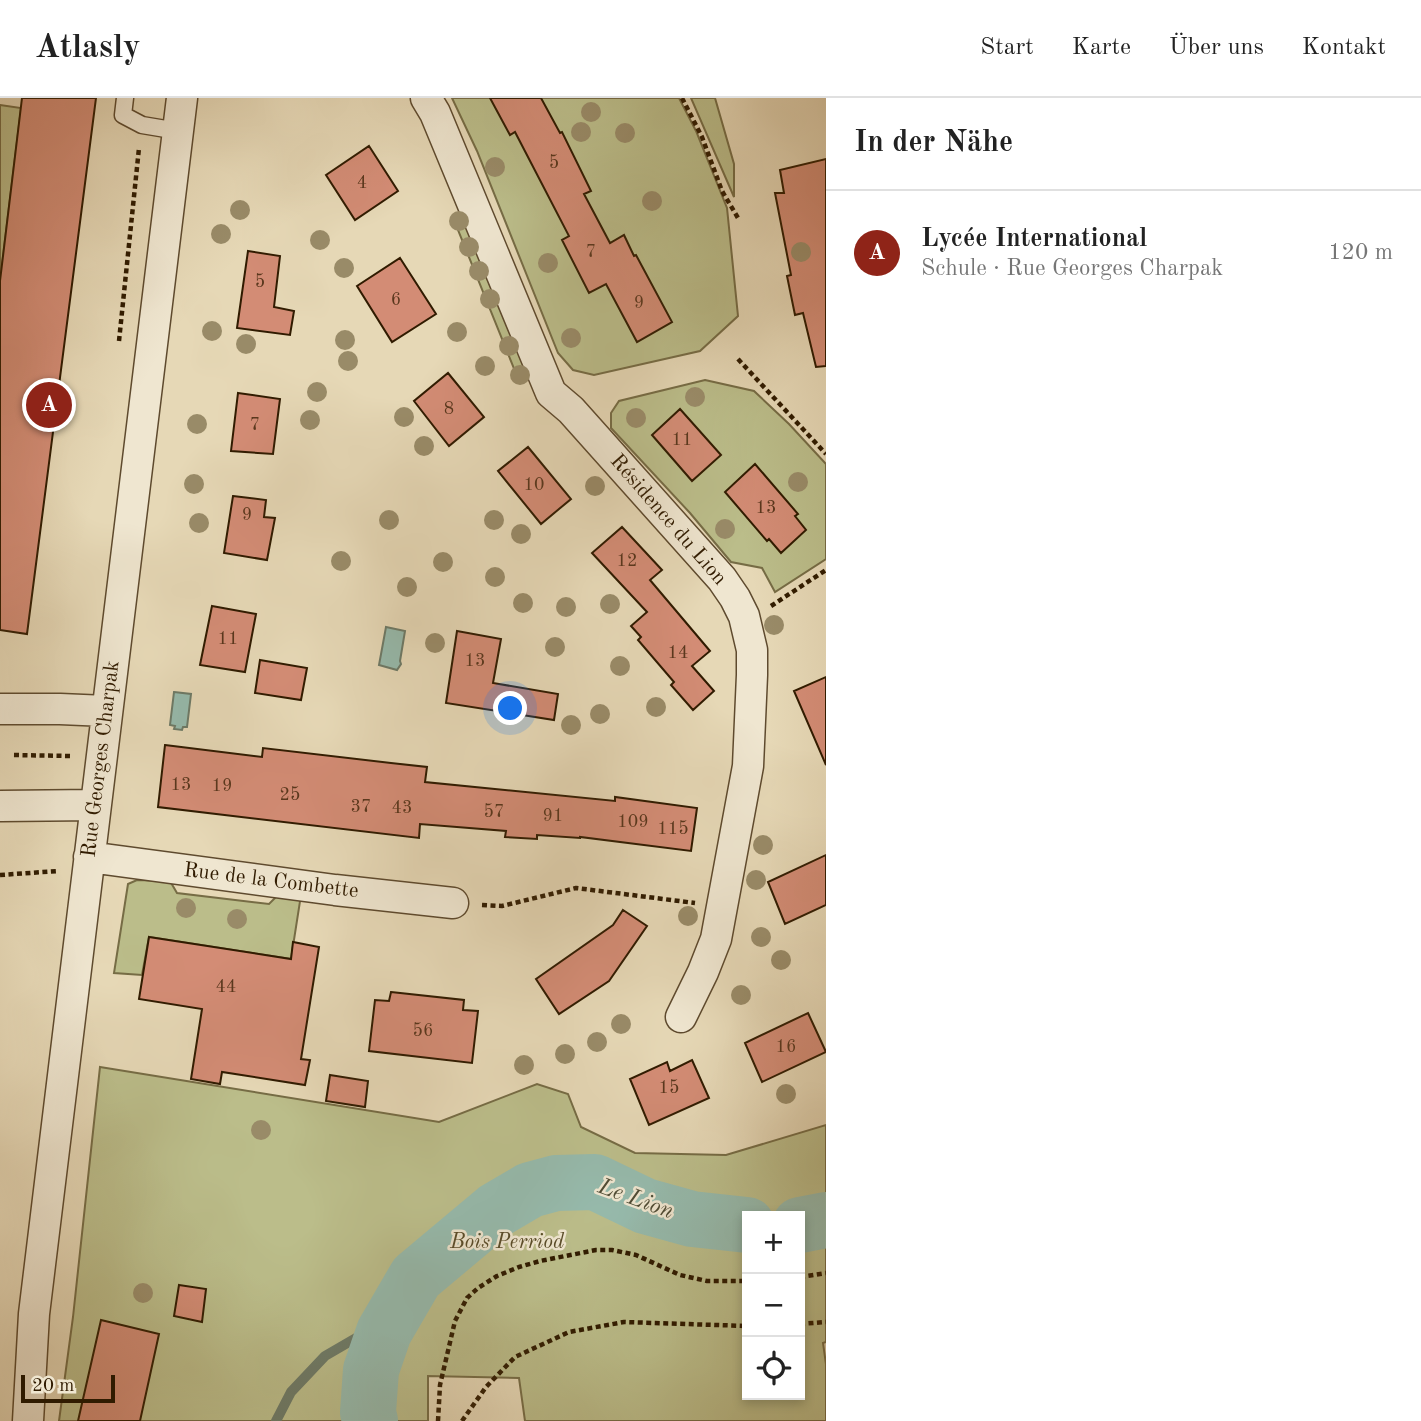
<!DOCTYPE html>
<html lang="de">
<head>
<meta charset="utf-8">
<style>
	:root { --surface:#fff; --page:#f2f2f2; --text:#222; --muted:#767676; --line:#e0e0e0; --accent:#8f2418 }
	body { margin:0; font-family:"Old Standard TT",serif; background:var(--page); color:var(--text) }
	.controls { position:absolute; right:21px; bottom:21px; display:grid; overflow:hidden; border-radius:0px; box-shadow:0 4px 10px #0003 }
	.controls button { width:63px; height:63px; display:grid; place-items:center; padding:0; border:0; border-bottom:2px solid var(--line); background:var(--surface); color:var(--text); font:35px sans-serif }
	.scale { position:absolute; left:21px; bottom:18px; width:94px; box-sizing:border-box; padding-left:7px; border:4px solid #301b00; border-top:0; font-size:19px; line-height:24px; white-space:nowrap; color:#301b00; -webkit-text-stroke:5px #efe6d0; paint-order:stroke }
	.you { position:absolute; left:511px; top:611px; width:24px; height:24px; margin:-18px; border:5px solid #fff; border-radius:50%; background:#1a73e8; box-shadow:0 0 0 10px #1a73e833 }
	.badge { display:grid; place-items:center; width:46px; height:46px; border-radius:50%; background:var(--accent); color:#fff; font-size:23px; font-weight:700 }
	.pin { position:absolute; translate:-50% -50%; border:4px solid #fff; box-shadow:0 2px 7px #0006 }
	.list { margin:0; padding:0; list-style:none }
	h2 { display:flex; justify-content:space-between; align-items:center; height:91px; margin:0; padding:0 28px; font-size:30px }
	h2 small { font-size:23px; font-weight:400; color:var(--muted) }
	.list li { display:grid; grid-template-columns:46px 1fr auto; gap:21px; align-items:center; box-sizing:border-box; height:126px; padding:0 28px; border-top:2px solid var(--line) }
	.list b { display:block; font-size:26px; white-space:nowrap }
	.list p { margin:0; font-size:23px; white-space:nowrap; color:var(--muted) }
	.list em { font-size:23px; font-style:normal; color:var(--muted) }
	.icon { flex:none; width:38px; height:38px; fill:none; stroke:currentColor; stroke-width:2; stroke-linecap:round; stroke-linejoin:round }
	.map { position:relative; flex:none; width:826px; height:1323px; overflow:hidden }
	header { display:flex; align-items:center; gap:42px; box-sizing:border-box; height:98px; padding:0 35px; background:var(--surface); border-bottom:2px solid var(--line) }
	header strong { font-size:33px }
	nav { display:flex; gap:38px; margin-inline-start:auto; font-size:24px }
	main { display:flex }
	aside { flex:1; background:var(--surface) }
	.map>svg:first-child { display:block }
	.green { fill:#bbbd8a; stroke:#766c45; stroke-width:2; fill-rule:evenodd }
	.water { fill:#96baac; stroke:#6d7a67; stroke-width:2 }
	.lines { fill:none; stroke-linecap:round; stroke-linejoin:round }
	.stream { stroke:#6d7a67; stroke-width:10 }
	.river { stroke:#96baac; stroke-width:56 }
	.building { fill:#d38c75; stroke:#301b00; stroke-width:2 }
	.service-casing { stroke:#5e4a2e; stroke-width:19 }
	.minor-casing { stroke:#5e4a2e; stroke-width:33 }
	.path { stroke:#301b00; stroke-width:4.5; stroke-dasharray:5 3.5; stroke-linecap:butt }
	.service { stroke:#efe6d0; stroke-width:16 }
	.minor { stroke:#efe6d0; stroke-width:30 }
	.tree { fill:#998b68 }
	.labels { text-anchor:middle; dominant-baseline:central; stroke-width:5; stroke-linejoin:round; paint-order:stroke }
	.number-label { font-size:18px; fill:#59371d }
	.street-label { font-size:21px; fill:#301b00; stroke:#efe6d0 }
	.park-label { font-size:21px; font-style:italic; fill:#5a4c29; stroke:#efe6d0 }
	.water-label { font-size:23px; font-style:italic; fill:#4f4b34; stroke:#efe6d0 }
</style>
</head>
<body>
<header>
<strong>Atlasly</strong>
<nav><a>Start</a><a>Karte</a><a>Über uns</a><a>Kontakt</a></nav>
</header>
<main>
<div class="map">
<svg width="826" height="1323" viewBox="0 0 826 1323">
	<rect width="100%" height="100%" fill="#e6d8b6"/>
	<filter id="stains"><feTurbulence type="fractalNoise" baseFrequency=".00286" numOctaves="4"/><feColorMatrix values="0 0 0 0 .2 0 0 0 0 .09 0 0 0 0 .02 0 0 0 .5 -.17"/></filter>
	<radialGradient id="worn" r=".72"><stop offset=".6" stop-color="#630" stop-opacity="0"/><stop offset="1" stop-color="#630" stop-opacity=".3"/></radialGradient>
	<path class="green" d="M452 0H679L696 33 727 110 738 218 700 253 594 277 573 272 558 255 477 53Z
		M691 0H715L734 66V99Z
		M0 7 21 10 0 183Z
		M456 117H459L462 119 527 276 525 280 520 281 517 278 454 122V118Z
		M705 282 754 293 789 326 826 366V461L775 494 762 470 731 464 690 415 611 330V315L619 303Z
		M137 782 170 783 177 795 269 806 280 795 301 797 291 861 149 839 142 877 114 875 128 786Z
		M100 969 439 1024 537 986 568 996 581 1029 635 1055 726 1057 826 1027V1244L823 1245 826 1266V1323H525L519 1280 428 1278V1323H59L73 1219ZM747 1118H800V1297H747Z"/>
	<path class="water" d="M386 529 405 533 400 563 401 566 397 572 379 567Z
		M174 594 191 596 187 629H183L182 632 174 631 175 628 170 627Z"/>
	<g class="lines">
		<path class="stream" d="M276 1323 291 1294 325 1258 356 1240 384 1234"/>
		<path class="river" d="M800 1127 826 1122
			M370 1323 368 1314 371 1272 384 1234 416 1179 496 1112 530 1092 556 1085 595 1084 645 1108 692 1121 747 1127"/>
	</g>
	<path class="building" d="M22 0H96L27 536 0 532V183Z
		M490 0H541L560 35 562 34 591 93 584 96 610 145 624 137 634 158 636 157 672 224 637 244 606 186 589 195 562 142 569 138 515 34 510 37Z
		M369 48 398 93 355 122 326 77Z
		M826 61V268L816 269 803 215 795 217 787 178 791 177 775 95H784L780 72Z
		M248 153 280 158 274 209 294 213 290 237 237 230Z
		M400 160 436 216 392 244 357 188Z
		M448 275 484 319 449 348 414 303Z
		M238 295 280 301 273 356 231 353Z
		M680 311 721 357 692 383 652 337Z
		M528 349 571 401 541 426 498 373Z
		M755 366 798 416 795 418 806 432 781 455 769 441 767 443 725 394Z
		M233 398 266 402 264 419 275 420 267 462 224 455Z
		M622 429 662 472 650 482 710 553 692 568 714 593 693 612 671 587 674 584 638 542 641 539 631 528 647 514 592 455Z
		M212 508 256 516 245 574 200 567Z
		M457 533 501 541 493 585 558 596 554 622 446 605Z
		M260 562 307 570 301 602 255 595Z
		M826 579V667L794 593Z
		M165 647 262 659 263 650 391 665 427 669 425 684 615 703V699L697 710 691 753 580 739V740L537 737V741L505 739 506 733 420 726 419 740 158 709Z
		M826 757V807L785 826 768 784Z
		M623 812 647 828 609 883 559 916 536 881 613 827Z
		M149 839 291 861 293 844 319 849 301 961 310 962 305 987 222 974 220 986 191 981 202 911 139 901Z
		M391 894 464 902 463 912 478 913 472 965 369 953 375 902 389 903Z
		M808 915 826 954 762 984 745 945Z
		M692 962 709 1000 649 1027 630 981 667 964 670 973Z
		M330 977 368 983 365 1009 326 1003Z
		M179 1187 206 1191 202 1224 174 1218Z
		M101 1222 159 1236 140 1323H78Z"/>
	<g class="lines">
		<g class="service-casing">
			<path id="service" d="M125 0 123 17 142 27 178 33"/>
		</g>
		<g class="minor-casing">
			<path id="minor" d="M426 0 435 15 551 295 571 312 722 481 735 500 744 518 752 552V577L748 668 716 841 703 874 681 919
				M0 611H60L106 613
				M0 708 95 707
				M89 759 335 792 453 805
				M28 1323 34 1216 182 0"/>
		</g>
		<path class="path" d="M682 0 702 39 722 93 738 120
			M119 243 139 50
			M738 261 826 356
			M771 508 826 472
			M14 657 71 658
			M0 777 58 773
			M482 807 502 808 576 790 695 805
			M800 1179 826 1175
			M800 1226 826 1224
			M438 1323 440 1287 455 1223 467 1200 478 1190 497 1178 519 1169 540 1163 596 1152H612L636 1157 680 1177 707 1183H747
			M462 1323 486 1289 515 1259 569 1234 624 1224 747 1228"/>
		<use href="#service" class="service"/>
		<use href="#minor" class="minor"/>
	</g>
	<g class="tree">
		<circle cx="591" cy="14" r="10"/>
		<circle cx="581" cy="34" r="10"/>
		<circle cx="625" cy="35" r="10"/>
		<circle cx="495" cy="69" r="10"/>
		<circle cx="652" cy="103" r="10"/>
		<circle cx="240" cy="112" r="10"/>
		<circle cx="459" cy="123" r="10"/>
		<circle cx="221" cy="136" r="10"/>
		<circle cx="320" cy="142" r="10"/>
		<circle cx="469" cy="149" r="10"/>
		<circle cx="801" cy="154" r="10"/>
		<circle cx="548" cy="165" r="10"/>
		<circle cx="344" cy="170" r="10"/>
		<circle cx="479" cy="173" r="10"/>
		<circle cx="490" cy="201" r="10"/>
		<circle cx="212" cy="233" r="10"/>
		<circle cx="457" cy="234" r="10"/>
		<circle cx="571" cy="240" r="10"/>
		<circle cx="345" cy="242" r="10"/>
		<circle cx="246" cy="246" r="10"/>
		<circle cx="509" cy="248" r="10"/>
		<circle cx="348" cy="263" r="10"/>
		<circle cx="485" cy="268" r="10"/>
		<circle cx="520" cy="277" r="10"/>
		<circle cx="317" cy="294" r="10"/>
		<circle cx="695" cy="299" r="10"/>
		<circle cx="404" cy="319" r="10"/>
		<circle cx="636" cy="320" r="10"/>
		<circle cx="310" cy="322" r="10"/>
		<circle cx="197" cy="326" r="10"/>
		<circle cx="424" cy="348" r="10"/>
		<circle cx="798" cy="384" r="10"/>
		<circle cx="194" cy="386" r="10"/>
		<circle cx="595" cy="388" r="10"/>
		<circle cx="389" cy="422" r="10"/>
		<circle cx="494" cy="422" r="10"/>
		<circle cx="199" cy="425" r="10"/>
		<circle cx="725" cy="431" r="10"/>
		<circle cx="521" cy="436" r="10"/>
		<circle cx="341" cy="463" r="10"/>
		<circle cx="443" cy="464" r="10"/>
		<circle cx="495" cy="479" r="10"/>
		<circle cx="407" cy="489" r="10"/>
		<circle cx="523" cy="505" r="10"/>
		<circle cx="610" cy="506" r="10"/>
		<circle cx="566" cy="509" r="10"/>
		<circle cx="774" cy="527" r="10"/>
		<circle cx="435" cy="545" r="10"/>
		<circle cx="555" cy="549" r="10"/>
		<circle cx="620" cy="568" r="10"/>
		<circle cx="656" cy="609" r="10"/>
		<circle cx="600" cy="616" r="10"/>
		<circle cx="571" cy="627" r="10"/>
		<circle cx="763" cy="747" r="10"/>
		<circle cx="756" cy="782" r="10"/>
		<circle cx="186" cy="810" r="10"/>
		<circle cx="688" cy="818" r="10"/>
		<circle cx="237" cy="821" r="10"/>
		<circle cx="761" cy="839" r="10"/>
		<circle cx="781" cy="862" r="10"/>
		<circle cx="741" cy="897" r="10"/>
		<circle cx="621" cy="926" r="10"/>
		<circle cx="597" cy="944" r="10"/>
		<circle cx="565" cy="956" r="10"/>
		<circle cx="524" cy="967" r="10"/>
		<circle cx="786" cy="996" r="10"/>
		<circle cx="261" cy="1032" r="10"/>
		<circle cx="143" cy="1195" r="10"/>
	</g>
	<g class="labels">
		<g class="number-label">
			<text x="554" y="65">5</text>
			<text x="362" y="85">4</text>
			<text x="591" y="154">7</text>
			<text x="260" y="184">5</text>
			<text x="396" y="202">6</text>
			<text x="639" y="205">9</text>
			<text x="449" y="311">8</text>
			<text x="255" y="327">7</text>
			<text x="682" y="342">11</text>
			<text x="534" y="387">10</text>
			<text x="766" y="410">13</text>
			<text x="247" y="417">9</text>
			<text x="627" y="463">12</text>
			<text x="228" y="541">11</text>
			<text x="678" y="555">14</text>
			<text x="475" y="563">13</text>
			<text x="181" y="687">13</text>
			<text x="222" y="688">19</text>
			<text x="290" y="697">25</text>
			<text x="361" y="709">37</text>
			<text x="402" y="710">43</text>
			<text x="494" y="714">57</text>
			<text x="553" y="718">91</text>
			<text x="633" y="724">109</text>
			<text x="673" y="731">115</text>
			<text x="226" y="889">44</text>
			<text x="423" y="933">56</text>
			<text x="786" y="949">16</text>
			<text x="669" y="990">15</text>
		</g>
		<g class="street-label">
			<text transform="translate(668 422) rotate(49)">Résidence du Lion</text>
			<text transform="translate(101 661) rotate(-83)">Rue Georges Charpak</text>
			<text transform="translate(271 783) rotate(7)">Rue de la Combette</text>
		</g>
		<g class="park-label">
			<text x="507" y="1144">Bois Perriod</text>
		</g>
		<g class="water-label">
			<text transform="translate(636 1101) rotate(20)">Le Lion</text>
		</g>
	</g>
	<rect width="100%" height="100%" filter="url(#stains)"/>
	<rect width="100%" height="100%" fill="url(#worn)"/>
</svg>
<div class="controls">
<button>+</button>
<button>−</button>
<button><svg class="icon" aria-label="locate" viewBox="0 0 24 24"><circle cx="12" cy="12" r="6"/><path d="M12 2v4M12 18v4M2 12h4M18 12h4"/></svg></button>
</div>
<div class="scale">20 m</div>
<div class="you"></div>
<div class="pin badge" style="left:49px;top:307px">A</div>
</div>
<aside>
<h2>In der Nähe<small></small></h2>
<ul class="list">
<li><span class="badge">A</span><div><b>Lycée International</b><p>Schule · Rue Georges Charpak</p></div><em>120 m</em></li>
</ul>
</aside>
</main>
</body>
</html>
